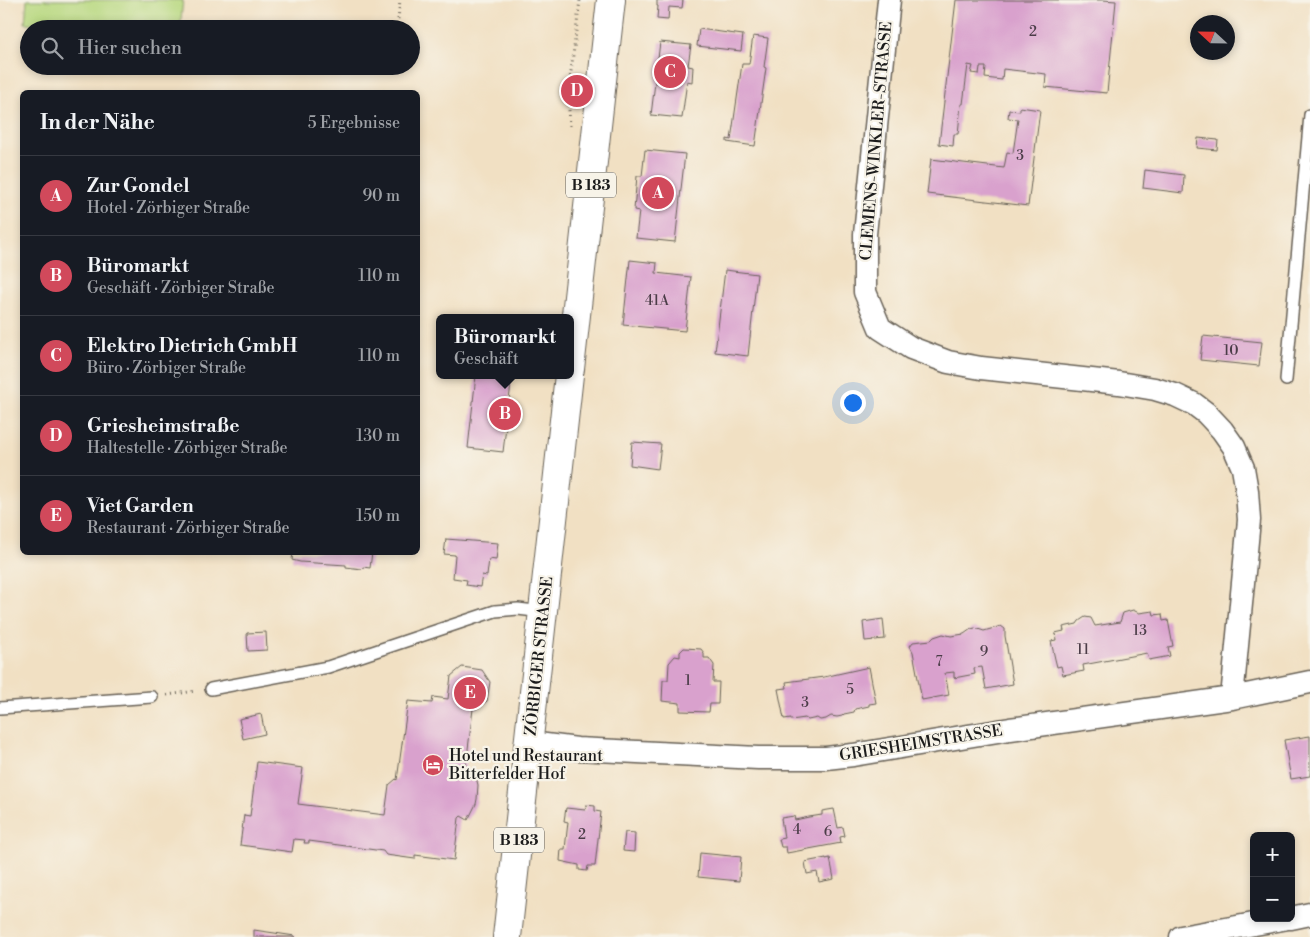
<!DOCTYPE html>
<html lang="de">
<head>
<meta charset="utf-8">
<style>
	:root { --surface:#171b24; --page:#242831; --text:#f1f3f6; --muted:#9ea1a6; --line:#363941; --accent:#d1495b }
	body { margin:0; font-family:"Libre Bodoni",serif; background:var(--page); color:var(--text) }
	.controls { position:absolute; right:15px; bottom:15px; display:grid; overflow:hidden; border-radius:8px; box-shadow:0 2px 8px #0003 }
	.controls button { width:45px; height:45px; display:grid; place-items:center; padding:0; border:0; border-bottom:1px solid var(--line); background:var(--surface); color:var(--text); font:25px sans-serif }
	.compass { position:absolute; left:1190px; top:15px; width:45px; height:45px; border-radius:50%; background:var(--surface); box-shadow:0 2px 8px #0003; rotate:292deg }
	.you { position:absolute; left:852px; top:402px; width:18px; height:18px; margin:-12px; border:4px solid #fff; border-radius:50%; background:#1a73e8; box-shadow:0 0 0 8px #1a73e833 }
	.badge { display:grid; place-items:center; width:32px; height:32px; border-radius:50%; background:var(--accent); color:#fff; font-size:16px; font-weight:700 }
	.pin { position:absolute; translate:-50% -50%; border:2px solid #fff; box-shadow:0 1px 5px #0006 }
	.popup { position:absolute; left:436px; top:314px; width:138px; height:65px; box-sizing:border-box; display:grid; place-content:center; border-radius:8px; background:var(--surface); filter:drop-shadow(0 1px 4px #0005); font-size:16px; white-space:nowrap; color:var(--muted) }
	.popup b { font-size:19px; color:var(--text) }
	.popup::after { content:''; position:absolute; left:50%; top:100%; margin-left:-10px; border:10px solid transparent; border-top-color:var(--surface) }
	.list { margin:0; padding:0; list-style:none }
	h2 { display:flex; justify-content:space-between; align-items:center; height:65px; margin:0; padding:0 20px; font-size:21px }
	h2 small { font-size:16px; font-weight:400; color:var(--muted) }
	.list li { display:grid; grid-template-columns:32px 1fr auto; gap:15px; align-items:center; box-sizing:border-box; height:80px; padding:0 20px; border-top:1px solid var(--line) }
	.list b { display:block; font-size:19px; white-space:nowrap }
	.list p { margin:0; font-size:16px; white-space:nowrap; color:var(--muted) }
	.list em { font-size:16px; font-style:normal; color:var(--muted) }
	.icon { flex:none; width:28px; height:28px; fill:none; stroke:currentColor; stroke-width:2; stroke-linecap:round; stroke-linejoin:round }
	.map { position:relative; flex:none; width:1310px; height:937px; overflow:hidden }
	.search { position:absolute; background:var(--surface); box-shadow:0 2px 8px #0003; left:20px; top:20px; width:400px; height:55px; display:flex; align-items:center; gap:12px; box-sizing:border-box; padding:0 18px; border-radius:28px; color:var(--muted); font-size:19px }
	.panel { position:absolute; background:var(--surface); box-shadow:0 2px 8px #0003; left:20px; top:90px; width:400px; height:465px; border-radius:8px }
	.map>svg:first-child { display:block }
	.green { fill:#b7d87f; stroke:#6a7a4e }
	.building { fill:#d9a1cd }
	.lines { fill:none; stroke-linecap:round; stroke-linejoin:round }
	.service-casing { stroke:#676156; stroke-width:14 }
	.minor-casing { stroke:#676156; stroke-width:25 }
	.primary-casing { stroke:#676156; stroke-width:30 }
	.path { stroke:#676156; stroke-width:3; stroke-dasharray:1 4; stroke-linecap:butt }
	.service { stroke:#fff; stroke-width:11 }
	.minor { stroke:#fff; stroke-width:22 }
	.primary { stroke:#fff; stroke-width:28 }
	.labels { text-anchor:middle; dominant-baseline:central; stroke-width:4.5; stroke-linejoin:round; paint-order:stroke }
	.number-label { font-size:14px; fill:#4b3d48 }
	.shield { fill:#f7f3e8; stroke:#5e5c59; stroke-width:1 }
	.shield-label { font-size:15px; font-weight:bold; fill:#1c1c1c }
	.street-label { font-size:16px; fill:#1c1c1c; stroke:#f7f3e8 }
	.poi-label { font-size:16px; fill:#1c1c1c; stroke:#f7f3e8; text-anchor:start }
</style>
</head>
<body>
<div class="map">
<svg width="1310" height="937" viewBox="0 0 1310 937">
	<rect width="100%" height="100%" fill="#f7f3e8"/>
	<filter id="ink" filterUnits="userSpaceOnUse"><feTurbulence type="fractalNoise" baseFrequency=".02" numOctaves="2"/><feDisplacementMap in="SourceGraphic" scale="10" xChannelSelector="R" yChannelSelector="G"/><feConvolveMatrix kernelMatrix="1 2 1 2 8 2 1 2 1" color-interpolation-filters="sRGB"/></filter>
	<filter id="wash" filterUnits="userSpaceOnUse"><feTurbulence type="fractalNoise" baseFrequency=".0096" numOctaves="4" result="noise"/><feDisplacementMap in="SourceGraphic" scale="20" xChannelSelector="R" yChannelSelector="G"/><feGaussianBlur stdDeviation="1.12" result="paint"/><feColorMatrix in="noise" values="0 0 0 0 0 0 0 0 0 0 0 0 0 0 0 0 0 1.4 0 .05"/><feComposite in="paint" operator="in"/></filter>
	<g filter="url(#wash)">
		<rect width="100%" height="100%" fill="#f1e0c3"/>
		<path class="green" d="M27 0H183L180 29H86L25 23Z"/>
		<g id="blocks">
			<path class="building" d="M657 0H683L682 8 669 7 668 20 657 19 658 6H657Z
				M956 0H1103L1116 1 1107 93 1045 87 1046 74 1003 69 1002 80 985 78 986 67H980L979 74 971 73 973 66 968 65 963 104H961L958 134H954L953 146 939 144Z
				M699 29 743 35 741 51 697 46Z
				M753 36 768 38 764 67 766 68 755 146 727 142V139L731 140 742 64H749Z
				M660 42 691 45 688 66 693 67 692 82 687 81 682 118 651 115Z
				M1020 107 1040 110 1028 206 927 194 931 159 1004 168 1007 152 1013 153 1018 119 1008 118 1009 110 1020 111Z
				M1198 138 1218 140 1217 150 1197 148Z
				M645 150 685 154 675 242 636 238 639 211 634 210 637 176H642Z
				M1145 170 1184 175 1183 193 1143 188Z
				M630 260 657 263 656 273 691 277 685 331 623 325Z
				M725 270 757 274 748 356 715 352Z
				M1203 336 1262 342 1259 366 1200 360Z
				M476 375H512L503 452 468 448Z
				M632 442 661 444 658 469 630 465Z
				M446 539 498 543 496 560 489 559 487 576 482 575 480 587 466 585 467 580 453 578 455 555 444 554Z
				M293 552H372L370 568 363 567 362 569 346 567V565L300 562 292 560Z
				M1133 610 1139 613 1153 611 1154 615 1162 614 1163 621 1168 620 1173 646 1168 647 1170 656 1149 660 1147 653 1083 665 1084 671 1063 675 1061 666 1057 667 1055 659 1051 641 1056 640 1055 633 1064 631 1063 627 1077 624 1079 621 1085 617 1091 618 1095 626 1120 622 1123 613Z
				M883 619 885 639 865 641 863 622Z
				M1001 626 1005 629V636L1013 684 986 689 982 667 974 668 975 674 954 678V672L945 673 949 695 922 700 913 652 910 646 913 642 931 640 934 637 943 634 951 636 964 634 971 629 975 628 984 631Z
				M266 632 267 650 248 651 247 633Z
				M684 648 701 649 704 653V658H709L714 665 713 682H719L718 704H710L709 712 680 711V703L662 701 663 680H668L669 663 675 656 680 657V652Z
				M462 667 482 670 490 682 487 701 476 709H473L465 773 467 774 475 773 478 785 477 799 476 804 468 820 461 816 459 818 454 860 415 855V859L386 855 383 851 309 841V843H304L305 840 294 839 292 852 240 845 244 815 250 816 257 762 303 768 298 804 385 815 389 785 396 779 397 780 408 701 432 703 433 697 448 699 451 676Z
				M869 667 876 703 869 704V706L855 709 854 712 844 714 842 716 837 717 831 716 826 719 820 720 817 718 808 720 805 718 791 720V718L784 719 778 689 787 688 786 682 824 677Z
				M261 714 265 734 243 739 239 719Z
				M1310 736V776L1291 779 1284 740Z
				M586 805 595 806V811L601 812 595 866H588L587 871 579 870V865L560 861 561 849H565L568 822 564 821 566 808 585 810Z
				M834 809 838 828 843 827 845 836 840 837 841 843 787 853 786 847H781L779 839 784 838 781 818 794 816 795 820 809 817 822 815V811Z
				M625 832 635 833 634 852 623 851Z
				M700 853 741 857 739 881 698 877Z
				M826 858V859L830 858 834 879 819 882 817 872 807 874 805 862Z
				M254 930 295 936V937H254Z"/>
		</g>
	</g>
	<g filter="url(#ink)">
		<use href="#blocks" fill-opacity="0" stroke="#676156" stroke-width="1"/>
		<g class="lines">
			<g class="service-casing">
				<path id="service" d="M1286 380 1310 115
					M211 689 328 667 495 611 518 609 543 612
					M0 708 152 697"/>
			</g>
			<g class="minor-casing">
				<path id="minor" d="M889 0 865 234V292L880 328 911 348 948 362 981 368 1119 383 1155 389 1175 395 1194 404 1206 413 1222 430 1234 447 1243 468 1247 491 1249 520 1232 698
					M530 743 577 749 758 758H826L853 755 1010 729 1232 698 1310 682
					M1291 918 1310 914
					M1181 937 1288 918"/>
			</g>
			<g class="primary-casing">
				<path id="primary" d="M570 369 611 0
					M507 937 569 375"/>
			</g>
			<path class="path" d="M397 29 400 0
				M570 126 568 95 580 0
				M167 695 196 691"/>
			<use href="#service" class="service"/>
			<use href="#minor" class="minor"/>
			<use href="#primary" class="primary"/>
		</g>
	</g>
	<defs>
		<g id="hotel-disc" transform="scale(1.125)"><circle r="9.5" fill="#d1495b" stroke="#f7f3e8"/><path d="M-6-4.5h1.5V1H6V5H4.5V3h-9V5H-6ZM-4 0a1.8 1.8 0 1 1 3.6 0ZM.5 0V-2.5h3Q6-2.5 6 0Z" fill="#fff"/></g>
	</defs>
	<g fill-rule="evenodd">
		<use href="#hotel-disc" x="433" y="765"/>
	</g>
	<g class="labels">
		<g class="number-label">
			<text x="1033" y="32">2</text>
			<text x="1020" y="156">3</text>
			<text x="657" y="301">41A</text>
			<text x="1231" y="351">10</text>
			<text x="1140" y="631">13</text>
			<text x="1083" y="650">11</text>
			<text x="984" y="652">9</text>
			<text x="939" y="662">7</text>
			<text x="688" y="681">1</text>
			<text x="850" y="690">5</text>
			<text x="805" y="703">3</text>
			<text x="797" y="830">4</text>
			<text x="828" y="832">6</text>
			<text x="582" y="835">2</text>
		</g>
		<g class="shield">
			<rect x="566" y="172.5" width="50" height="25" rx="4"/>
			<rect x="494" y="827.5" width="50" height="25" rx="4"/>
		</g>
		<g class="shield-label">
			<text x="591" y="185">B 183</text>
			<text x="519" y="840">B 183</text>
		</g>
		<g class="street-label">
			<text transform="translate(876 141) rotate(-85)">CLEMENS-WINKLER-STRASSE</text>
			<text transform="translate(539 656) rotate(-84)">ZÖRBIGER STRASSE</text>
			<text transform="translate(921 743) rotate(-9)">GRIESHEIMSTRASSE</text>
		</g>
		<g class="poi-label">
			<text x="449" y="756">Hotel und Restaurant<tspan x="449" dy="18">Bitterfelder Hof</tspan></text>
		</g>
	</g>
</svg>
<div class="controls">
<button>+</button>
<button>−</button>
</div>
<svg class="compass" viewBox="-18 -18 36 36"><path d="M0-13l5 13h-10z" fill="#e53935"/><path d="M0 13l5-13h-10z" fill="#9ea1a6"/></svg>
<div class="you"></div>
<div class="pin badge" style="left:658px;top:193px">A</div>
<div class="pin badge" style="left:505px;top:414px">B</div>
<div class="popup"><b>Büromarkt</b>Geschäft</div>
<div class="pin badge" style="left:670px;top:72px">C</div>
<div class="pin badge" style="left:577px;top:91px">D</div>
<div class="pin badge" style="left:470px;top:693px">E</div>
<div class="search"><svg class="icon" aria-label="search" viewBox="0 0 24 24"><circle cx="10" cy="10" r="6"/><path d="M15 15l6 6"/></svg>Hier suchen</div>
<section class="panel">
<h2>In der Nähe<small>5 Ergebnisse</small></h2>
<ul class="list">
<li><span class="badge">A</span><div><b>Zur Gondel</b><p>Hotel · Zörbiger Straße</p></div><em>90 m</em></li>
<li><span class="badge">B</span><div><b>Büromarkt</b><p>Geschäft · Zörbiger Straße</p></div><em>110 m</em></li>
<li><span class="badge">C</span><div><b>Elektro Dietrich GmbH</b><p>Büro · Zörbiger Straße</p></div><em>110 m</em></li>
<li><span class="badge">D</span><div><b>Griesheimstraße</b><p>Haltestelle · Zörbiger Straße</p></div><em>130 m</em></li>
<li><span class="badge">E</span><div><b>Viet Garden</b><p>Restaurant · Zörbiger Straße</p></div><em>150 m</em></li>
</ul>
</section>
</div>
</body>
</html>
